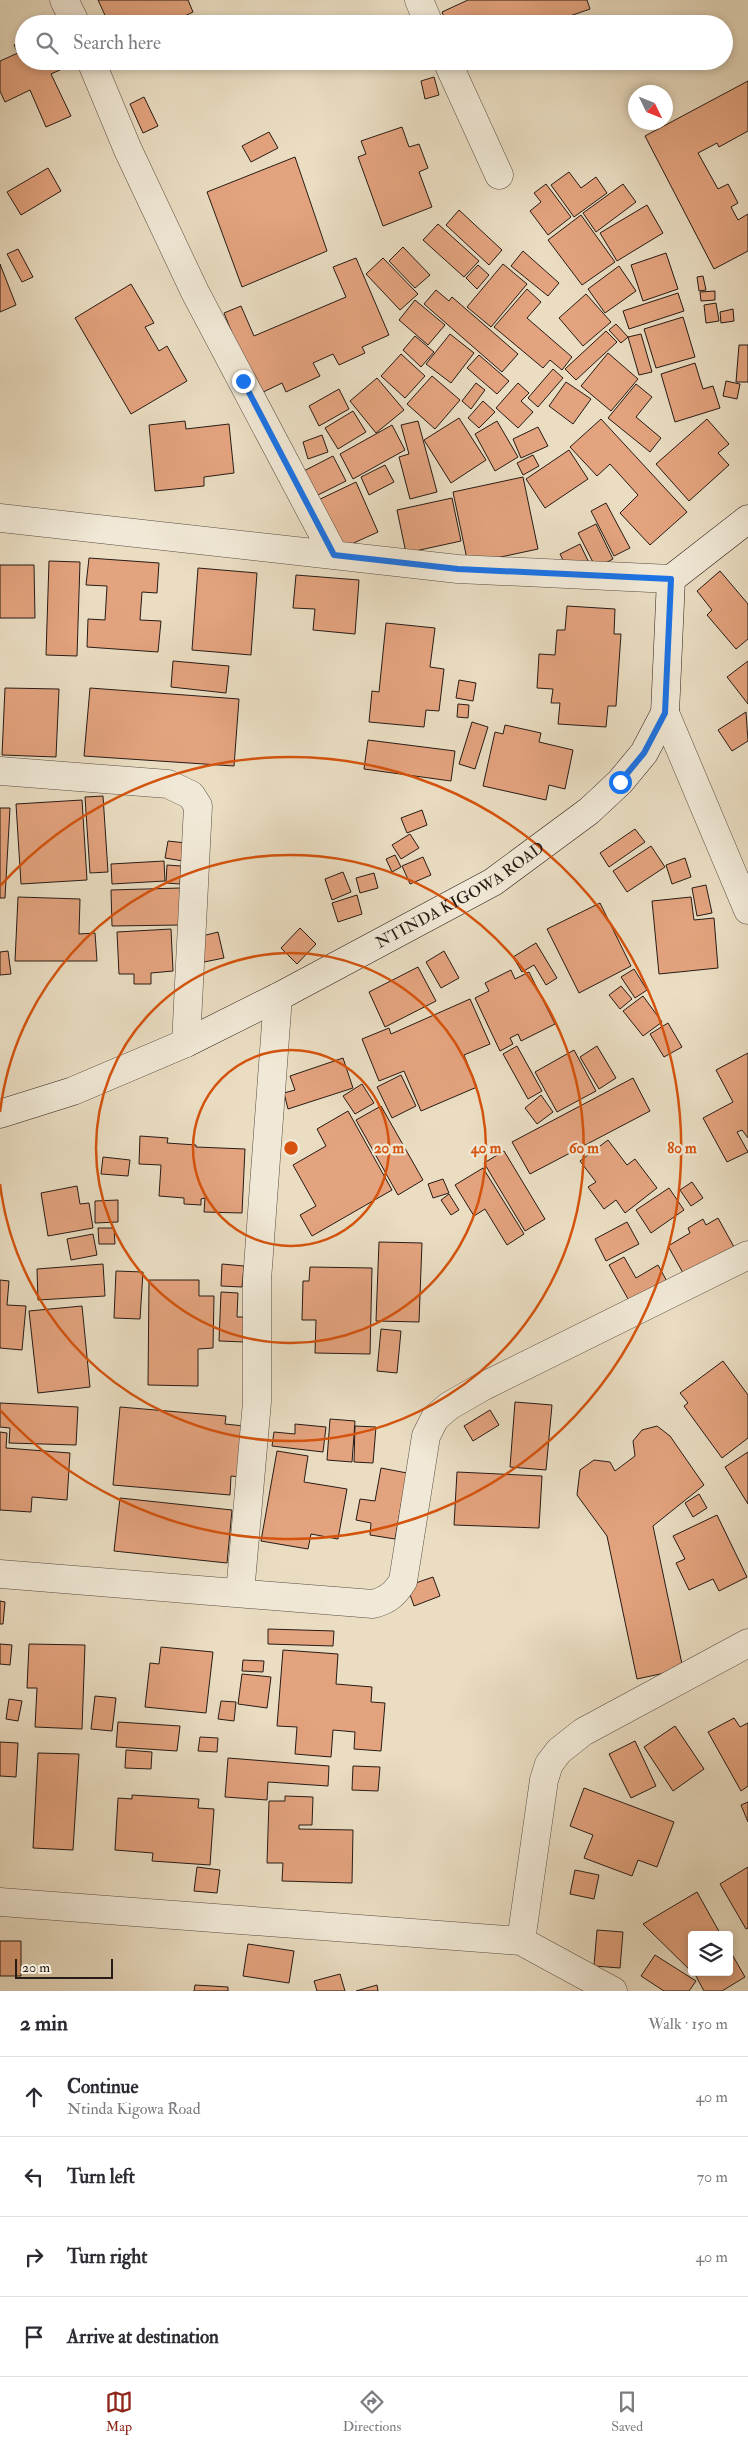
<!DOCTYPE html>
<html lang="en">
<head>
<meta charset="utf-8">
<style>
	:root { --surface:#fff; --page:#f7f7f7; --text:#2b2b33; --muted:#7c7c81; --line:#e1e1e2; --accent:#8f2418 }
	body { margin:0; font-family:"IM FELL Double Pica",serif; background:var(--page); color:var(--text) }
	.controls { position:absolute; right:15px; bottom:15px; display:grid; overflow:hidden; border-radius:5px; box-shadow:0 2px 8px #0003 }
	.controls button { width:45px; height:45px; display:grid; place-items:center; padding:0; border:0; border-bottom:1px solid var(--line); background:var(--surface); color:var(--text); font:25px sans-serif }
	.compass { position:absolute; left:628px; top:85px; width:45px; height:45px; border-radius:50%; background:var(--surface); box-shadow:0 2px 8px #0003; rotate:133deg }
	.scale { position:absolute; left:15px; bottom:12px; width:98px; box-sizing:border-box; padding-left:5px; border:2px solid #271b15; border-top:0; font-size:14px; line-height:18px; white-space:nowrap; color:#271b15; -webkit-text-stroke:4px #f1e9d7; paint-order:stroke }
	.stop { position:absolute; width:15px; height:15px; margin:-11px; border:4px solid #1a73e8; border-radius:50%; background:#fff }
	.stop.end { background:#1a73e8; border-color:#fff; box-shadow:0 1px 5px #0008 }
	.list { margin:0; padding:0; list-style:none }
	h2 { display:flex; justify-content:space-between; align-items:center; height:65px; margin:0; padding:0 20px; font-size:21px }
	h2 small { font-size:16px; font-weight:400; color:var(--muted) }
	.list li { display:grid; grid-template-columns:32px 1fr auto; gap:15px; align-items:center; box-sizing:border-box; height:80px; padding:0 20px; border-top:1px solid var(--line) }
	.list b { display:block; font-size:19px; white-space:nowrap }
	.list p { margin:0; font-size:16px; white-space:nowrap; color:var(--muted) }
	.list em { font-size:16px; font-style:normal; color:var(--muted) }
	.icon { flex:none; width:28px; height:28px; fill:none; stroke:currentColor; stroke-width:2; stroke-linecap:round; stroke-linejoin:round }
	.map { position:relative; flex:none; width:748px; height:1991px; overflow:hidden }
	.search { position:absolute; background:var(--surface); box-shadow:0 2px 8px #0003; left:15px; right:15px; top:15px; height:55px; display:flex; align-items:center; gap:12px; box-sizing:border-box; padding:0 18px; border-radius:28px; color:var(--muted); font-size:19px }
	.sheet { height:385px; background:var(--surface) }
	nav { display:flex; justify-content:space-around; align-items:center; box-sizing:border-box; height:70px; border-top:1px solid var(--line); background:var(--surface); font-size:14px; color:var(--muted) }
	nav a { display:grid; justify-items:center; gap:2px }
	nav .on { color:var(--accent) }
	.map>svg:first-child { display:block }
	.building { fill:#e3a37e; stroke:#271b15 }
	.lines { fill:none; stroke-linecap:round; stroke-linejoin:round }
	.street-casing { stroke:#584c40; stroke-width:29 }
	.secondary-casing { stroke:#271b15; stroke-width:29 }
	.street { stroke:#f1e9d7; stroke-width:28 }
	.secondary { stroke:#f1e9d7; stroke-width:28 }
	.route { stroke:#1a73e8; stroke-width:6 }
	.ring { fill:none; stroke:#d5530d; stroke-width:2.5 }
	.labels { text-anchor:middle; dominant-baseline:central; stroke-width:4.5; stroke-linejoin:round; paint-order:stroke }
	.street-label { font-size:16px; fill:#271b15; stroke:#f1e9d7 }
	.centre { fill:#d5530d; stroke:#f1e9d7; stroke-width:2.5 }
	.ring-label { font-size:15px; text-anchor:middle; font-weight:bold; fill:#d5530d; stroke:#f1e9d7; stroke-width:4.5; stroke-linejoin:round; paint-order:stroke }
</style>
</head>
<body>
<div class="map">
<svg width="748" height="1991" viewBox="0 0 748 1991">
	<rect width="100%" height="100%" fill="#eaddc2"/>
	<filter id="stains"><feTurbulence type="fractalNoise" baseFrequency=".004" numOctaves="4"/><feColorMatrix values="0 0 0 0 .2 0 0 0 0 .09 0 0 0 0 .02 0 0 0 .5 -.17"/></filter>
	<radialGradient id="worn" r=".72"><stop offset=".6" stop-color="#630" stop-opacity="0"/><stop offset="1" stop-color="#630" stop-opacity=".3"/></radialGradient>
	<path class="building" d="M98 0H188L193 12 168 24H109Z
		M468 0H587L590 9 547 24H447L442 12Z
		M24 41V61H58L62 69 51 74 71 116 46 127 30 90 5 102 0 91V61L18 53 14 45Z
		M434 77 439 95 425 99 421 81Z
		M748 81V131L719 147 717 143 698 153 718 189 728 184 738 203 731 207 738 220 748 214V251L714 269 645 136Z
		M144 97 158 126 143 133 130 104Z
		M402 127 409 147 419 144 428 168 419 172 432 207 383 226 358 157 366 154 361 141Z
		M269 132 278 148 251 162 242 146Z
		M295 157 327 251 242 287 207 192Z
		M48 168 61 191 21 215 7 192Z
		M569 172 581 188 596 177 607 193 574 217 551 185Z
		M546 184 571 217 548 235 530 211 541 202 534 193Z
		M623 184 636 202 596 232 583 213Z
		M647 205 663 233 617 261 600 233Z
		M459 210 502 250 489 265 446 225Z
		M581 215 615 262 582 285 548 240Z
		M438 224 479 261 464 277 423 240Z
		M403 247 430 275 415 288 389 261Z
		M18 249 33 277 22 282 7 254Z
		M523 251 559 283 548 296 511 266Z
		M666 253 678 289 643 301 631 265Z
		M356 258 389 335 362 347 365 353 339 365 333 354 313 363 320 376 286 392 282 383 257 395 224 313 241 306 254 336 346 297 333 267Z
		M383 258 418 294 400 310 366 274Z
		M0 264 16 305 0 312Z
		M503 264 527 284 491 327 467 307Z
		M478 265 489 275 477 289 466 278Z
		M619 266 636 291 605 313 588 289Z
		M703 276 706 290 699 291 697 277Z
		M131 284 154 323 145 327 159 351 167 346 187 381 131 414 75 318Z
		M527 289 541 302 527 318 572 357 562 370 550 360 543 368 494 327Z
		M436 290 449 301 452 297 518 354 502 372 424 304Z
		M715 291V300L701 301 700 292Z
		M678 293 684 311 629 329 623 311Z
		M586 294 611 322 583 346 559 318Z
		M415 300 445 325 428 345 399 320Z
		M716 303 719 321 706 323 704 305Z
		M733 309 734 321 721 323 720 312Z
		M683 317 695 357 656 368 644 329Z
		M616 324 628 337 621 343 609 330Z
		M606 331 617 342 576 380 565 369Z
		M450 334 474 353 451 383 426 364Z
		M641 334 652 372 639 375 628 337Z
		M415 336 434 352 421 367 403 350Z
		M739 345H748V382H736Z
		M608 353 638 379 611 411 581 386Z
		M401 354 425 376 405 398 381 376Z
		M479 355 509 381 497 394 467 368Z
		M695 363 703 389 713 386 720 408 675 422 661 374Z
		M553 369 563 378 538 407 528 398Z
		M432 376 460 400 435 429 407 404Z
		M377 378 404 410 376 433 350 401Z
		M726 381 740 384 737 399 723 396Z
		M566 382 591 399 573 424 549 406Z
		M476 383 485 390 471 409 462 401Z
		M518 383 529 393 521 401 533 412 518 428 496 408Z
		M636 384 652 397 636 417 661 438 650 452 608 418Z
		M339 389 349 409 319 426 309 406Z
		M483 401 495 412 479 428 468 418Z
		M353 411 366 432 338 449 325 428Z
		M459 418 486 460 451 483 424 440Z
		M601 419 687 512 650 545 620 513 638 495 610 464 597 476 570 447Z
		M707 419 729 444 718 453 729 465 689 501 656 464Z
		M185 421 186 429 229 424 234 473 204 477V486L155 491 149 425Z
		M418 421 437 492 410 499 399 457 409 454 401 425Z
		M497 421 518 457 495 471 475 434Z
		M392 425 405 450 353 479 340 454Z
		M538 427 548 446 521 458 513 439Z
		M322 435 328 452 308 459 303 442Z
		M569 450 588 479 545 508 526 479Z
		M533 455 539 466 523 475 517 463Z
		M333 456 346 481 312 498 300 473Z
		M385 465 394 482 369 495 361 477Z
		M523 477 538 549 468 564 453 492Z
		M356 482 378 532 336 551 314 502Z
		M452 498 461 541 406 553 397 510Z
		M606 503 630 548 614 556 591 511Z
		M596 524 613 559 596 568 578 533Z
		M580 544 590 565 570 574 560 554Z
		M89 558 159 563 157 593 142 592 140 620 161 621 158 652 87 647 88 619 105 620 107 586 86 585Z
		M49 561 80 562 77 656 46 655Z
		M0 565H34L35 618H0Z
		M198 568 257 573 251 655 192 650Z
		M720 571 748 604V639L736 649 707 615 712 610 697 591Z
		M296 575 359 580 355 634 313 630 315 609 293 608Z
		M567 606 615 609 614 634H621L616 706H608L606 727 558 724 560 703H551L553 689 537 688 539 654 555 655 557 630H565Z
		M386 623 435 628 430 667 444 669 439 711 426 710 424 727 369 722 372 691 379 692Z
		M173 661 229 666 226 693 171 687Z
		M748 661V704L727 677Z
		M459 680 476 683 473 701 456 698Z
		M5 688 59 689 56 757 2 755Z
		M90 688 239 699 234 766 84 756Z
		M458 704 469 705 468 718 457 717Z
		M746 712 748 741 732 751 718 730Z
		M472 722 488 727 475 769 459 764Z
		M505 725 541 733 539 742 573 750 565 789 549 785 546 800 483 786 495 732 503 734Z
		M368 740 455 751 451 781 364 769Z
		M103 796 108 872 90 873 85 797Z
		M82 800 87 880 21 884 16 804Z
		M0 808H10L5 898H0Z
		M422 810 427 825 407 833 401 818Z
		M635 829 645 842 609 867 600 853Z
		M410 834 419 848 401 859 392 845Z
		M168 841 186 843 183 861 165 858Z
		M651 846 665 867 627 892 613 871Z
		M395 855 401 867 392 872 386 859Z
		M423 857 431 875 410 884 402 866Z
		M685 858 691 877 672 884 666 865Z
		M164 861 165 881 112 884 111 864Z
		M167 865 181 866 180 884 166 883Z
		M343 872 351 892 332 900 325 879Z
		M374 873 378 888 360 893 356 878Z
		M706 885 712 913 697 916 692 888Z
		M180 888V925L112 926 111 890Z
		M357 895 362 914 338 922 332 903Z
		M18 897 80 899 79 934 95 933 97 961H15Z
		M691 897 694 920 714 918 718 968 659 974 652 901Z
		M600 903 631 966 579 993 547 929Z
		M300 928 316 944 297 964 281 948Z
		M171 929 173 971 151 973V984H134V974H119L117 932Z
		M218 932 224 958 204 962 198 937Z
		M536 943 557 978 546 985 534 965 522 972 513 957Z
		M8 951 11 974 0 975V952Z
		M444 951 459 978 441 988 426 962Z
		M418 967 436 1001 385 1027 369 992Z
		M634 969 647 990 635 998 621 977Z
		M511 970 515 979 529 972 555 1024 521 1041 518 1034 510 1038 513 1044 500 1051 475 998 489 991 485 983Z
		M621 986 632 999 620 1009 609 995Z
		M643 996 662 1022 643 1036 623 1011Z
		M470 999 490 1044 464 1055 477 1087 421 1111 404 1071 379 1081 362 1039 389 1028 391 1034Z
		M668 1023 682 1047 664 1057 650 1034Z
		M517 1046 542 1091 528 1099 503 1054Z
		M597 1046 616 1078 599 1089 580 1057Z
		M574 1050 596 1091 557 1112 535 1072Z
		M748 1053V1138L742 1130 737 1132 748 1152 727 1162 703 1118 733 1102 716 1070Z
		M343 1058 353 1088 288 1109 284 1093 295 1090 290 1076Z
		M401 1075 416 1106 392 1118 377 1087Z
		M633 1078 650 1111 530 1174 512 1142Z
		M362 1084 374 1103 355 1114 343 1096Z
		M541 1095 553 1112 537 1124 525 1108Z
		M381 1106 423 1180 398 1195 356 1120Z
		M348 1111 392 1190 312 1236 300 1215 316 1206 293 1165 326 1146 317 1129Z
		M140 1136 168 1138 167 1143 196 1145V1147L245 1149 242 1213 204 1212 205 1198 201 1199V1205L184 1204V1198L159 1196 161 1165 139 1164Z
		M608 1140 627 1165 635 1159 657 1188 625 1213 616 1200 604 1209 588 1187 596 1182 580 1161Z
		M504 1151 545 1219 525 1231 484 1163Z
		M103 1157 130 1160 128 1176 101 1174Z
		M483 1168 524 1234 507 1245 485 1209 474 1216 455 1185Z
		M443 1179 449 1193 433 1198 428 1184Z
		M692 1182 703 1198 691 1206 680 1190Z
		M77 1186 80 1204 89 1203 93 1228 48 1236 41 1193Z
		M669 1188 684 1210 651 1233 636 1210Z
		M449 1194 459 1210 451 1215 441 1200Z
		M118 1200V1222L95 1223V1201Z
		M718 1218 734 1247 688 1282 668 1246 690 1233 688 1228 703 1219 706 1225Z
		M627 1222 639 1244 606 1261 595 1239Z
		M98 1228H114L115 1244H99Z
		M93 1234 97 1255 71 1260 67 1239Z
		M379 1242 422 1243 419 1322 376 1321Z
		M624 1257 636 1278 658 1265 669 1285 632 1306 609 1265Z
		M103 1264 105 1296 38 1300 37 1269Z
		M222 1264 244 1266 242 1287 221 1286Z
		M310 1267 372 1268 370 1354 315 1353 316 1320H302L303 1281H309Z
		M116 1271 143 1272 140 1319 114 1318Z
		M0 1280 9 1281 7 1305 26 1306 22 1350 0 1348Z
		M149 1280H199V1296H214L213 1348 198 1349V1386L148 1385Z
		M221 1292 238 1293 237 1317H247L245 1342 219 1341Z
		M82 1306 90 1387 38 1393 29 1311Z
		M381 1329 401 1331 397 1373 377 1371Z
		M723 1361 748 1395V1438L722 1458 684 1406 688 1403 680 1393Z
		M515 1402 552 1405 546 1470 510 1467Z
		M0 1403 78 1407 76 1445 9 1443 10 1428 0 1427Z
		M120 1407 226 1416 225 1424 244 1426 240 1477 231 1476 230 1495 113 1485Z
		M490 1410 499 1425 473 1441 464 1426Z
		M330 1419 355 1421 352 1462 327 1460Z
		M295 1424 326 1427 323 1452 272 1446 274 1432 295 1434Z
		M355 1426 376 1427 373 1463 354 1462Z
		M657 1426 670 1436 704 1485 653 1526 683 1669 637 1679 607 1536 577 1495 580 1470 594 1460 610 1462 615 1471 635 1456 633 1441 642 1430Z
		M0 1432 7 1433 6 1448 70 1453 67 1500 32 1497 31 1512 0 1510Z
		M277 1451 308 1456 304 1482 347 1489 338 1539 311 1534 308 1549 261 1541Z
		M748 1452V1504L725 1467Z
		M381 1468 407 1473 395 1539 370 1535 371 1523 356 1520 360 1499 375 1501Z
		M457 1472 542 1476 539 1528 454 1525Z
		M699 1494 707 1508 693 1517 685 1503Z
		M120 1498 232 1510 227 1563 114 1551Z
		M717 1515 747 1577 719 1591 713 1579 689 1590 676 1563 685 1559 673 1536Z
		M433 1577 440 1596 414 1606 407 1586Z
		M0 1601 5 1602 3 1624H0Z
		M268 1629 334 1631 333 1646 268 1644Z
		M0 1644 12 1645 10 1665 0 1664Z
		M29 1644 85 1645 82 1729 35 1727 37 1688H27Z
		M161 1647 213 1652 206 1713 145 1707 150 1663 159 1664Z
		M283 1650 338 1654 336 1684 372 1687 371 1702 385 1703 381 1751 354 1749 355 1732 333 1730 331 1757 295 1754 297 1727 277 1726Z
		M243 1660 264 1661 263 1672 242 1671Z
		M242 1674 271 1677 267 1708 238 1704Z
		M95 1696 116 1698 112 1731 91 1729Z
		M9 1699 22 1701 18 1721 6 1719Z
		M221 1701 236 1702 234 1721 218 1719Z
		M734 1718 740 1727 748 1723V1786L741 1791 708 1732Z
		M118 1722 180 1726 177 1751 116 1747Z
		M675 1726 704 1769 673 1791 644 1747Z
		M200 1737 218 1738 217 1752 198 1751Z
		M635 1741 656 1786 631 1798 609 1754Z
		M0 1742 18 1743 16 1777 0 1776Z
		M126 1750 152 1752 151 1769 125 1768Z
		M38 1753 79 1754 73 1850 33 1848Z
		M228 1758 329 1766 328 1786 268 1782 267 1800 225 1797Z
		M353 1766 380 1767 378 1791 352 1790Z
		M584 1788 674 1822 657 1867 638 1860 632 1876 584 1858 593 1835 570 1826Z
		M132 1795 199 1799 198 1808 214 1809 210 1865 152 1861 153 1853 115 1850 118 1798 132 1799Z
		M285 1796 313 1797 312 1825H299V1829L353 1830 352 1883 282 1881 283 1863H267L269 1801H285Z
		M748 1802V1822L741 1805Z
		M197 1867 220 1870 217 1893 194 1891Z
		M748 1867V1928L746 1929 720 1884Z
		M575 1870 599 1875 594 1899 570 1894Z
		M697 1892 721 1935H692V1972H729V1949L745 1977 722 1991H704L696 1976 643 1924Z
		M597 1930 623 1932 620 1968 594 1966Z
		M0 1941H21V1976H0Z
		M248 1944 294 1951 289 1983 243 1976Z
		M655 1955 696 1981 689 1991H664L641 1976Z
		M340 1974 345 1991H317L314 1981Z
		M195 1985 228 1987V1991H194Z
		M377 1985 378 1991H356Z"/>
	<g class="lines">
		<g class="street-casing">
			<path id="street" d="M64 0 76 24
				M419 0 429 24
				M91 61 128 150 195 292 334 555
				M447 61 499 175
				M0 518 458 569 671 579
				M665 713 748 910
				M0 771 168 784 191 795 198 806 186 1043
				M0 1574 373 1604C388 1600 395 1594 403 1581L426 1436 435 1418 449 1406 482 1387 748 1255
				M240 1593 257 1402V1280L278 997
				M0 1902 521 1941 544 1780 549 1764 559 1751 583 1732 748 1643
				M521 1941 613 1991"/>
		</g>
		<g class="secondary-casing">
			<g id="secondary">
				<path id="s1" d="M0 1114 73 1091 186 1043 278 997 493 882 589 811 620 782 644 753 665 713 671 579 748 519"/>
			</g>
		</g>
		<use href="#street" class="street"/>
		<use href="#secondary" class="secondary"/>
	</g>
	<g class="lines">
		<path class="route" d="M243 381 334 555 458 569 671 579 665 713 644 753 620 782"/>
	</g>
	<g class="ring">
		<circle cx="291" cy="1148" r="98"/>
		<circle cx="291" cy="1148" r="195"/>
		<path d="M0 1112A293 293 0 1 1 0 1184"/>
		<path d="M0 886A391 391 0 1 1 0 1410"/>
	</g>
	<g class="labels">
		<g class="street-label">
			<text stroke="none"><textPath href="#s1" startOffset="511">NTINDA KIGOWA ROAD</textPath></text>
		</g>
	</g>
	<circle cx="291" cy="1148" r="8" class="centre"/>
	<g class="ring-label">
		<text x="389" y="1153">20 m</text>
		<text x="486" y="1153">40 m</text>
		<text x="584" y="1153">60 m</text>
		<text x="682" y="1153">80 m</text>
	</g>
	<rect width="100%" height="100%" filter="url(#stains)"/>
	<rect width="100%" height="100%" fill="url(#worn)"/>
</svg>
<div class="controls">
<button><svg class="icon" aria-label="layers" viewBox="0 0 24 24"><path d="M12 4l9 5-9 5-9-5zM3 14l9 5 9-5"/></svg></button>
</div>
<svg class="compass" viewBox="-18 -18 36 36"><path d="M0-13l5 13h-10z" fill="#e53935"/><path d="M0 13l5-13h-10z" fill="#7c7c81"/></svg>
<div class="scale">20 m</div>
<div class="stop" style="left:620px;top:782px"></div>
<div class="stop end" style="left:243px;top:381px"></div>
<div class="search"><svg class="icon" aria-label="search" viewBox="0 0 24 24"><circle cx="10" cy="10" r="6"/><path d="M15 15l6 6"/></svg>Search here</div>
</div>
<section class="sheet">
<h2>2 min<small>Walk · 150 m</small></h2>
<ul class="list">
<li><svg class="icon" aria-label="ahead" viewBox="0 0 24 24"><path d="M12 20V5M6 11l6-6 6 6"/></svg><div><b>Continue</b><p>Ntinda Kigowa Road</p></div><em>40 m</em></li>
<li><svg class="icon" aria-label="left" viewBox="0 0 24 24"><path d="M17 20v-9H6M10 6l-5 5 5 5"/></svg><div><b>Turn left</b></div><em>70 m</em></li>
<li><svg class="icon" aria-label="right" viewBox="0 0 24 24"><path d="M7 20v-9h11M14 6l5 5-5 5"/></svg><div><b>Turn right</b></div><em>40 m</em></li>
<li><svg class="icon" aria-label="arrive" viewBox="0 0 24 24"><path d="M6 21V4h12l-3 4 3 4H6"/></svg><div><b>Arrive at destination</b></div></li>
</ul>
</section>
<nav>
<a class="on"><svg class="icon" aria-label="map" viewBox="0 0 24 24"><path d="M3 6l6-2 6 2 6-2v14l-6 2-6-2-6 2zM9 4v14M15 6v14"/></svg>Map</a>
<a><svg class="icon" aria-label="directions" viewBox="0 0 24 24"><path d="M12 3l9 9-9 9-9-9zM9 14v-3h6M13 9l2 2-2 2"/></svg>Directions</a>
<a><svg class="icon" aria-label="saved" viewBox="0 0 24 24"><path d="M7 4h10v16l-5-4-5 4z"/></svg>Saved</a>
</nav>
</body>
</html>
